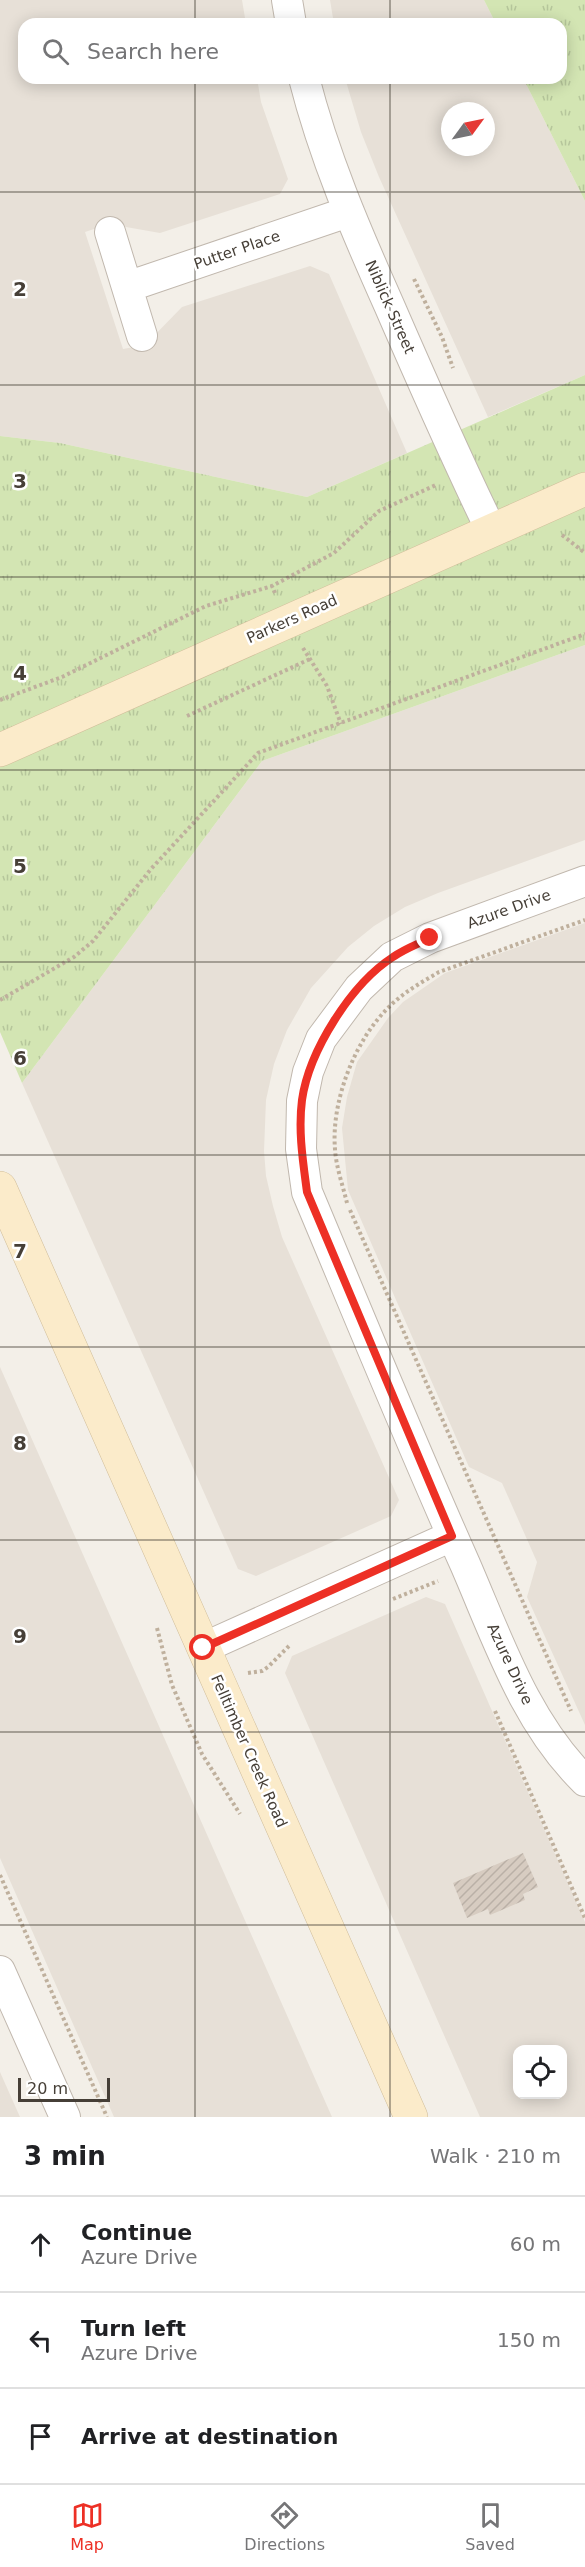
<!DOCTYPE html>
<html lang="en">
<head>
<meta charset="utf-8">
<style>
	:root { --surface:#fff; --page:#f2f2f2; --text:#202124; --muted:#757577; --line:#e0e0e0; --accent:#ed3025 }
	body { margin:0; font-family:"DejaVu Sans",sans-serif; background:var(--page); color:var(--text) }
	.controls { position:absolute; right:18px; bottom:18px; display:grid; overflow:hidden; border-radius:12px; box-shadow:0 3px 15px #0003 }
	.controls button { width:54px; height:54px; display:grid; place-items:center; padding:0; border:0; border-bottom:2px solid var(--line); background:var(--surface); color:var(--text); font:30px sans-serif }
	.compass { position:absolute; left:441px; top:102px; width:54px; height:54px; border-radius:50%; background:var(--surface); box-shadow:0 3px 15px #0003; rotate:57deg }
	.scale { position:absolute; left:18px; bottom:15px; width:92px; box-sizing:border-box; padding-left:6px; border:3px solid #463f37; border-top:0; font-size:16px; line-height:21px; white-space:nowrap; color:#463f37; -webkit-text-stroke:4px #fff; paint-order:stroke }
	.stop { position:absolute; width:18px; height:18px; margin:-14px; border:4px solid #ed3025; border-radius:50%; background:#fff }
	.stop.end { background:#ed3025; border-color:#fff; box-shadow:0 2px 6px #0008 }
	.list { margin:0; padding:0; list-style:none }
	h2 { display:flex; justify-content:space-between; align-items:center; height:78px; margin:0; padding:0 24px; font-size:26px }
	h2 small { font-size:20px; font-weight:400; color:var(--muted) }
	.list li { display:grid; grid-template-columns:39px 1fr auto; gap:18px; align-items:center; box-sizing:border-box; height:96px; padding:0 24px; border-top:2px solid var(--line) }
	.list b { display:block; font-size:22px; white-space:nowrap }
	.list p { margin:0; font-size:20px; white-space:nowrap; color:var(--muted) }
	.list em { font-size:20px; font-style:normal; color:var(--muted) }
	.icon { flex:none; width:33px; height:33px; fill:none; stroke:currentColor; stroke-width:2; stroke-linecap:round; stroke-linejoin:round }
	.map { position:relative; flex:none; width:585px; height:2117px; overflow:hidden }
	.search { position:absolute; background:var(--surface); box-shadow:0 3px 15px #0003; left:18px; right:18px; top:18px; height:66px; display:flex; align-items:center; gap:15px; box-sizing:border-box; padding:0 21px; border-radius:18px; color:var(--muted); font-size:22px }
	.sheet { height:366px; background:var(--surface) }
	nav { display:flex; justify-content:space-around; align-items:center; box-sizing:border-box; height:84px; border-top:2px solid var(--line); background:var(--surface); font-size:16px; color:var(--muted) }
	nav a { display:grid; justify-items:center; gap:3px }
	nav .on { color:var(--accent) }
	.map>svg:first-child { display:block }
	.residential { fill:#e7e0d7; fill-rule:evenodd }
	.grass { fill:url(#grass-tufts) }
	.building { fill:url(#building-hatch) }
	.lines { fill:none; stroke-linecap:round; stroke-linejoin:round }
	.street-casing { stroke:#c1b8ae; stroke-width:32 }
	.secondary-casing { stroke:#d0bd9a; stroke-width:34 }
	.path { stroke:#bfb09d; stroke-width:4; stroke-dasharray:3 3; stroke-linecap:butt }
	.street { stroke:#fff; stroke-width:30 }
	.secondary { stroke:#fbebca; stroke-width:33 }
	.route { stroke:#ed3025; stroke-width:8 }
	.grid { fill:none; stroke:#463f37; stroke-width:1.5; stroke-opacity:0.55 }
	.labels { text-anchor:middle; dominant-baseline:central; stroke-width:5; stroke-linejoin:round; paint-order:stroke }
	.street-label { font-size:15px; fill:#463f37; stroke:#fff }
	.grid-label { font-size:20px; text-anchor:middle; font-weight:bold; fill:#463f37; stroke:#fff; stroke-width:5; stroke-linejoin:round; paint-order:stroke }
</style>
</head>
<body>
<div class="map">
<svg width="585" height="2117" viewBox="0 0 585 2117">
	<defs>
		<pattern id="grass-tufts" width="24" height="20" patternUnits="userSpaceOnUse" patternTransform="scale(1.5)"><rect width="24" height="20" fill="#d3e5b3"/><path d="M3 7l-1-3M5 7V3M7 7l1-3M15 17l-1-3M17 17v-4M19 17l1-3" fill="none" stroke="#b6c69b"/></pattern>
		<pattern id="building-hatch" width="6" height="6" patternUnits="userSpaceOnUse" patternTransform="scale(1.5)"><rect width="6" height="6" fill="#d7ccc1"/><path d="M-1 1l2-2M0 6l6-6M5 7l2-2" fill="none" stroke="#bab0a6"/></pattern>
	</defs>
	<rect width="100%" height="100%" fill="#f3efe8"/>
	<path class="residential" d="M0 0H242L246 24H24V78H257L261 102 288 179 280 194 160 233 109 224 85 232 123 349 145 345 182 307 310 266 329 274 407 453 307 497 60 443 0 436Z
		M330 0H484L496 24H334Z
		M345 78H523L585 201V375L488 417 379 177 361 132ZM450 111H486V147H450Z
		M585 645V840L438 893 405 907 374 926 348 947 311 988 287 1030 274 1064 266 1100 264 1151 266 1176 273 1206 282 1237 399 1500 391 1516 256 1576 238 1569 22 1083 262 761Z
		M585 923V1725L527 1597 537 1562 502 1483 469 1467 348 1190 342 1128 347 1097 357 1062 388 1018 403 1002 445 973Z
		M0 1367 332 2117H114L0 1858Z
		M426 1597 445 1604 585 1922V2117H480L285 1673 292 1656ZM518 2050H562V2094H518Z
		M0 2072 20 2117H0Z"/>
	<path class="grass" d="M484 0H585V201L523 78H561V24H496Z
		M585 375V645L262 761 22 1083 0 1032V436L60 443 307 497Z"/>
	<path class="building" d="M523 1853 538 1887 523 1894 525 1900 490 1915 488 1909 467 1918 453 1883Z"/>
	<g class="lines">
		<g class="street-casing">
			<path id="street" d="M287 0 291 24
				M304 78C324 157 356 231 389 305 422 381 455 456 491 530
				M110 232 142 336
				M127 287 348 212
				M585 881 430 938 392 957 359 988 321 1039 308 1072 302 1101 301 1149 307 1192C359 1316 410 1441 465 1564 498 1640 525 1722 585 1781
				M203 1648 452 1536
				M0 1971 65 2117"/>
		</g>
		<g class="secondary-casing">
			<path id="secondary" d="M0 750 585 489
				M0 1188 411 2117"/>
		</g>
		<path class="path" d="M414 279 442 337 453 368
			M562 535 585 553
			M275 593 272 586 334 553 379 511 436 485
			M303 648 327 686 341 724
			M0 700 62 677 206 606 272 586
			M187 716 310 659
			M0 1000 74 957 93 941 151 869 258 753 585 634
			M347 1203C343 1186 336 1167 335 1149 331 1101 355 1039 390 1006 404 992 422 982 439 972L585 920
			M350 1210 571 1711
			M393 1599 438 1581
			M157 1628 172 1685 202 1754 240 1814
			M248 1673 262 1671 268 1667 290 1645
			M495 1711 585 1918
			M0 1875 107 2117"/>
		<use href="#street" class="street"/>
		<use href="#secondary" class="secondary"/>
	</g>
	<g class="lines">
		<path class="route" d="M203 1648 452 1536 307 1192C303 1162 298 1131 302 1100 309 1051 351 984 393 957 404 949 418 944 430 938"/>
	</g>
	<path class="grid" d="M195 0V24M390 0V24M195 78V2117M390 78V2117M0 192H585M0 385H585M0 577H585M0 770H585M0 962H585M0 1155H585M0 1347H585M0 1540H585M0 1732H585M0 1925H585"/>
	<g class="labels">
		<g class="street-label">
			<text transform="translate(237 250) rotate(-19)">Putter Place</text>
			<text transform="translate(390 307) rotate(66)">Niblick Street</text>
			<text transform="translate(292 619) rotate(-24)">Parkers Road</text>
			<text transform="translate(509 909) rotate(-20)">Azure Drive</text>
			<text transform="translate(510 1664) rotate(65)">Azure Drive</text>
			<text transform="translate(249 1751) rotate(66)">Felltimber Creek Road</text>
		</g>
	</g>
	<g class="grid-label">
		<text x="20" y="296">2</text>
		<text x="20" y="488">3</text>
		<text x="20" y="680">4</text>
		<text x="20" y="873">5</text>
		<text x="20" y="1065">6</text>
		<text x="20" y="1258">7</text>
		<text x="20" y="1450">8</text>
		<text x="20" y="1643">9</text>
	</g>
</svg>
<div class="controls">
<button><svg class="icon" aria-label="locate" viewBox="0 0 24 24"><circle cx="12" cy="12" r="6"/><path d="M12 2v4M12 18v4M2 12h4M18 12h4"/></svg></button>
</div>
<svg class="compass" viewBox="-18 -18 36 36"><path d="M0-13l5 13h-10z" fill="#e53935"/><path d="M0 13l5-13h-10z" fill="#757577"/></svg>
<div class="scale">20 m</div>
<div class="stop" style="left:203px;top:1648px"></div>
<div class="stop end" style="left:430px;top:938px"></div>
<div class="search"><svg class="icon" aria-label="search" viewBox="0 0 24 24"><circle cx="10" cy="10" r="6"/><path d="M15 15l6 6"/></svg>Search here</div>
</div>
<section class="sheet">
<h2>3 min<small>Walk · 210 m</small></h2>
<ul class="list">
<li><svg class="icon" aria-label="ahead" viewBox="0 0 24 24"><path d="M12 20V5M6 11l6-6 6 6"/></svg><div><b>Continue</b><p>Azure Drive</p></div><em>60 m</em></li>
<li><svg class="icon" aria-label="left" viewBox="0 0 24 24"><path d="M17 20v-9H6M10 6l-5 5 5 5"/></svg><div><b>Turn left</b><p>Azure Drive</p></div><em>150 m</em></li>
<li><svg class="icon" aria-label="arrive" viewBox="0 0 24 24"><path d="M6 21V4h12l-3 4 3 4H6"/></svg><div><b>Arrive at destination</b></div></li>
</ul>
</section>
<nav>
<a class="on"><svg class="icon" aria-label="map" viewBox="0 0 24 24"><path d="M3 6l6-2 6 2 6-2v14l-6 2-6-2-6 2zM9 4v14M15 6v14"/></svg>Map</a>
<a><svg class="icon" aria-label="directions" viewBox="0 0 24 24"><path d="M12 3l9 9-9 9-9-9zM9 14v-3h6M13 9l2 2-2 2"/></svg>Directions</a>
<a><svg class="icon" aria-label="saved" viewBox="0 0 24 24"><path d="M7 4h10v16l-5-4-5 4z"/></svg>Saved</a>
</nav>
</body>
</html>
